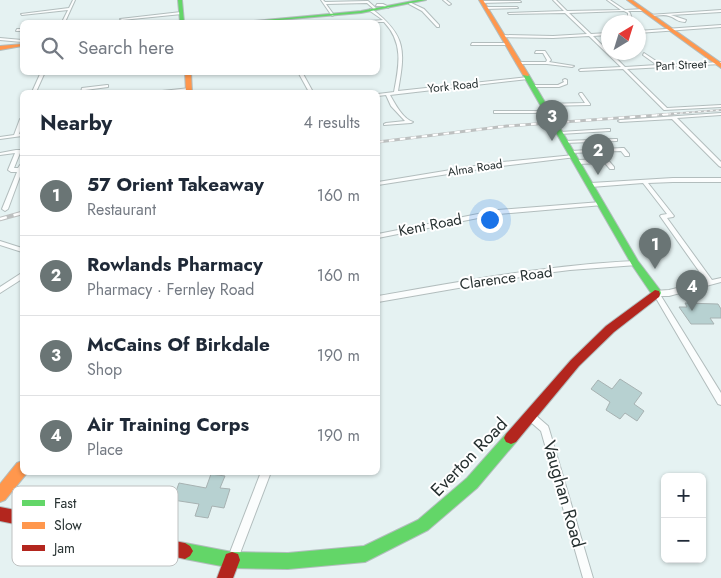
<!DOCTYPE html>
<html lang="en">
<head>
<meta charset="utf-8">
<style>
	:root { --surface:#fff; --page:#f2f2f3; --text:#1f2937; --muted:#747a83; --line:#e0e1e3; --accent:#6a7575 }
	body { margin:0; font-family:Jost,sans-serif; background:var(--page); color:var(--text) }
	.controls { position:absolute; right:15px; bottom:15px; display:grid; overflow:hidden; border-radius:8px; box-shadow:0 1px 4px #0004 }
	.controls button { width:45px; height:45px; display:grid; place-items:center; padding:0; border:0; border-bottom:1px solid var(--line); background:var(--surface); color:var(--text); font:25px sans-serif }
	.compass { position:absolute; left:601px; top:15px; width:45px; height:45px; border-radius:50%; background:var(--surface); box-shadow:0 1px 4px #0004; rotate:38deg }
	.you { position:absolute; left:489px; top:219px; width:18px; height:18px; margin:-12px; border:4px solid #fff; border-radius:50%; background:#1a73e8; box-shadow:0 0 0 8px #1a73e833 }
	.badge { display:grid; place-items:center; width:32px; height:32px; border-radius:50%; background:var(--accent); color:#fff; font-size:16px; font-weight:700 }
	.pin { position:absolute; translate:-50% -41px; filter:drop-shadow(0 1px 2px #0008) }
	.pin::after { content:''; position:absolute; top:26px; width:18px; height:15px; background:inherit; clip-path:polygon(0 0,100% 0,50% 100%) }
	.list { margin:0; padding:0; list-style:none }
	h2 { display:flex; justify-content:space-between; align-items:center; height:65px; margin:0; padding:0 20px; font-size:21px }
	h2 small { font-size:16px; font-weight:400; color:var(--muted) }
	.list li { display:grid; grid-template-columns:32px 1fr auto; gap:15px; align-items:center; box-sizing:border-box; height:80px; padding:0 20px; border-top:1px solid var(--line) }
	.list b { display:block; font-size:19px; white-space:nowrap }
	.list p { margin:0; font-size:16px; white-space:nowrap; color:var(--muted) }
	.list em { font-size:16px; font-style:normal; color:var(--muted) }
	.icon { flex:none; width:28px; height:28px; fill:none; stroke:currentColor; stroke-width:2; stroke-linecap:round; stroke-linejoin:round }
	.map { position:relative; flex:none; width:721px; height:578px; overflow:hidden }
	.search { position:absolute; background:var(--surface); box-shadow:0 1px 4px #0004; left:20px; top:20px; width:360px; height:55px; display:flex; align-items:center; gap:12px; box-sizing:border-box; padding:0 18px; border-radius:8px; color:var(--muted); font-size:19px }
	.panel { position:absolute; background:var(--surface); box-shadow:0 1px 4px #0004; left:20px; top:90px; width:360px; height:385px; border-radius:8px }
	.map>svg:first-child { display:block }
	.building { fill:#b7d1d1; stroke:#a7b2b2 }
	.lines { fill:none; stroke-linecap:round; stroke-linejoin:round }
	.street-casing { stroke:#b2bdbd; stroke-width:2 }
	.fast-casing { stroke:#b2bdbd; stroke-width:2 }
	.slow-casing { stroke:#b2bdbd; stroke-width:2 }
	.jam-casing { stroke:#b2bdbd; stroke-width:2 }
	.street { fill:#fbfdfd; fill-rule:evenodd }
	.fast { fill:#63d668; fill-rule:evenodd }
	.slow { fill:#ff974d; fill-rule:evenodd }
	.jam { fill:#b3261e; fill-rule:evenodd }
	.rail-far2-casing { stroke:#bdc0c0; stroke-width:2 }
	.rail-far1-casing { stroke:#bdc0c0; stroke-width:3 }
	.rail-casing { stroke:#bdc0c0; stroke-width:4.5 }
	.rail-far2 { stroke:#fff; stroke-width:1; stroke-dasharray:3; stroke-linecap:butt }
	.rail-far1 { stroke:#fff; stroke-width:2; stroke-dasharray:5.5; stroke-linecap:butt }
	.rail { stroke:#fff; stroke-width:2.5; stroke-dasharray:7; stroke-linecap:butt }
	.labels { text-anchor:middle; dominant-baseline:central; stroke-width:4; stroke-linejoin:round; paint-order:stroke }
	.far-street-label { font-size:12px; fill:#273131; stroke:#fff }
	.street-label { font-size:15px; fill:#273131; stroke:#fff }
	.near-street-label { font-size:18px; fill:#273131; stroke:#fff }
	.key { fill:#fff; stroke:#bec1c1; stroke-width:1 }
	.key-label { font-size:14px; fill:#273131 }
</style>
</head>
<body>
<div class="map">
<svg width="721" height="578" viewBox="0 0 721 578">
	<rect width="100%" height="100%" fill="#e5f2f2"/>
	<path class="building" d="M685 303 718 304 721 309V318H710L714 324H691L679 307H687Z
		M620 379 642 393 634 404 644 411 637 421 625 413 620 419 606 410 610 402 591 389 598 380 612 389Z
		M211 474 225 476 220 488 230 489 224 508 212 506 208 518 195 516 199 504 173 500 179 483 206 488Z"/>
	<g class="lines">
		<g class="street-casing">
			<path id="street" d="M73 0H75L65 22H62L68 10 22 15 21 14 69 8Z
				M321 0H323L325 2 368 1 377 9 375 10 367 3 326 4 334 15 332 16Z
				M443 0H446L451 4 449 5Z
				M553 0H556L567 11 621 10 607 0H610L625 10 644 9 643 11H628L630 13 632 19 630 20 628 19V13L624 11 569 13 591 34 608 33V35L593 36 608 51V52H610L625 67 657 65 643 55 644 53 662 65 721 62V64L627 69 667 108 721 105V107L664 110 623 69 580 71 579 70 581 69 621 67 589 36 553 38 501 37 502 35 553 36 587 34 565 13 509 14 508 13 564 11Z
				M482 1H520L521 2 481 3Z
				M409 2 424 9 439 25V27H437L422 11 409 4Z
				M377 4H383L389 7 388 8 383 6H376Z
				M486 7H517L518 8 485 9Z
				M370 9H372C407 36 405 51 398 91L528 77 530 78 528 79 390 95C395 104 403 119 413 122L411 123 384 125V124L386 123 405 121 391 106 386 95 378 96V94L394 92C399 66 404 43 384 22H369L370 21 383 20 370 11Z
				M721 10V12L671 15 686 20 685 22C677 22 676 18 669 16 664 14 657 16 651 16L649 15Z
				M181 12 182 14 122 20 120 19Z
				M721 25V27L638 33V31Z
				M17 29H22V31H16Z
				M0 38 22 40V42L0 40Z
				M472 43H507L509 44 507 45H471Z
				M536 51H545L551 60 549 62 574 66 572 67 547 64H518L516 63 518 62H546L547 60 543 53H535Z
				M41 72H45L36 92H32Z
				M298 72H302L313 92H309Z
				M565 79 567 80V84L559 87H533L531 86 533 85H558L564 82 563 80Z
				M107 85H108V87L85 90V92H81L82 88Z
				M190 88H191V90L169 92H160L162 91Z
				M580 93H582L590 104V105L543 106 541 105 543 104 585 103 579 94Z
				M494 111H547L549 112 547 113H494Z
				M721 113V115L677 118 721 162V167L719 166 672 119 620 122 618 121 620 120Z
				M20 119H22V125L19 134H22V136L0 139V137L14 135Z
				M608 129H610V131L560 134 558 133 560 132Z
				M615 139H617V141L565 143 563 142 565 141Z
				M622 148H624L629 154V156H625L621 151 571 153 569 152 571 151Z
				M16 150H22V152L20 153 14 168H18L20 165H22V171L8 209 5 211 2 209 17 172H11L8 170 15 153 0 155V153Z
				M574 155H576V157L493 167 378 185V182L493 163Z
				M606 159 608 160 614 167V169H610L605 163 577 164 574 162 577 160Z
				M673 178H721V182H673L648 183 674 216 673 217 667 218 712 280 721 278V282L669 296H661L721 393V405L718 404 653 293 654 291 669 290 706 281 660 216 661 215 667 214 643 183 591 187 588 185 591 183Z
				M601 202 604 204 603 205 498 214 378 238V234L498 210Z
				M0 241 22 248V252L0 245Z
				M635 261 638 263 637 265 570 270 538 274 378 302V296C463 281 548 265 635 261Z
				M20 274H22V279L0 293V287Z
				M530 412 533 413 548 426 549 429 593 578H583L541 431 527 419 526 416 527 413Z
				M261 472H271L236 564 232 565 228 564 227 560Z"/>
		</g>
		<g class="fast-casing">
			<path id="fast" d="M178 0H182L184 22H180Z
				M418 0H426L361 13 256 22H244L361 11Z
				M526 73 529 75 638 261 660 290 661 293 659 297H651V293L632 265 523 75Z
				M511 432 516 434 518 438 516 442 477 488 428 530 365 562 288 569 232 568 185 559 180 556 177 551 180 546 185 543 232 552 288 553 364 546 418 520 467 478 506 434Z"/>
		</g>
		<g class="slow-casing">
			<path id="slow" d="M479 0H483L529 75 528 76 523 75Z
				M627 0H632L721 63V68Z
				M22 44V46L0 50V46Z
				M185 72H191L192 92H186Z
				M22 461V472L27 473 5 500 0 502V484L17 463Z"/>
		</g>
		<g class="jam-casing">
			<path id="jam" d="M655 290 659 291 660 294 659 297 614 332 579 366 516 442 511 444 506 442 504 438 506 434 571 360 606 326Z
				M0 507 185 543 190 546 193 551 190 556 185 559 0 521Z
				M232 552 238 554 240 560 233 578H217L226 554Z"/>
		</g>
		<use href="#street" class="street"/>
		<use href="#fast" class="fast"/>
		<use href="#slow" class="slow"/>
		<use href="#jam" class="jam"/>
		<g class="rail-far2-casing">
			<path id="rail-far2" d="M656 115 721 110"/>
		</g>
		<g class="rail-far1-casing">
			<path id="rail-far1" d="M378 142 507 126 673 114"/>
		</g>
		<g class="rail-casing">
			<path id="rail" d="M0 219 22 213"/>
		</g>
		<use href="#rail-far2" class="rail-far2"/>
		<use href="#rail-far1" class="rail-far1"/>
		<use href="#rail" class="rail"/>
	</g>
	<g class="labels">
		<g class="far-street-label">
			<text transform="translate(681 65) rotate(-3)">Part Street</text>
			<text transform="translate(453 86) rotate(-6)">York Road</text>
			<text transform="translate(475 168) rotate(-9)">Alma Road</text>
		</g>
		<g class="street-label">
			<text transform="translate(430 225) rotate(-11)">Kent Road</text>
			<text transform="translate(506 278) rotate(-8)">Clarence Road</text>
		</g>
		<g class="near-street-label">
			<text transform="translate(469 457) rotate(-46)">Everton Road</text>
			<text transform="translate(564 494) rotate(74)">Vaughan Road</text>
		</g>
	</g>
	<rect x="12" y="486" width="166" height="80" rx="8" class="key"/>
	<rect x="22" y="500" width="23" height="6" fill="#63d668"/>
	<rect x="22" y="522" width="23" height="7" fill="#ff974d"/>
	<rect x="22" y="545" width="23" height="6" fill="#b3261e"/>
	<g class="key-label">
		<text x="54" y="508">Fast</text>
		<text x="54" y="530">Slow</text>
		<text x="54" y="553">Jam</text>
	</g>
</svg>
<div class="controls">
<button>+</button>
<button>−</button>
</div>
<svg class="compass" viewBox="-18 -18 36 36"><path d="M0-13l5 13h-10z" fill="#e53935"/><path d="M0 13l5-13h-10z" fill="#747a83"/></svg>
<div class="you"></div>
<div class="pin badge" style="left:655px;top:269px">1</div>
<div class="pin badge" style="left:598px;top:175px">2</div>
<div class="pin badge" style="left:552px;top:141px">3</div>
<div class="pin badge" style="left:692px;top:311px">4</div>
<div class="search"><svg class="icon" aria-label="search" viewBox="0 0 24 24"><circle cx="10" cy="10" r="6"/><path d="M15 15l6 6"/></svg>Search here</div>
<section class="panel">
<h2>Nearby<small>4 results</small></h2>
<ul class="list">
<li><span class="badge">1</span><div><b>57 Orient Takeaway</b><p>Restaurant</p></div><em>160 m</em></li>
<li><span class="badge">2</span><div><b>Rowlands Pharmacy</b><p>Pharmacy · Fernley Road</p></div><em>160 m</em></li>
<li><span class="badge">3</span><div><b>McCains Of Birkdale</b><p>Shop</p></div><em>190 m</em></li>
<li><span class="badge">4</span><div><b>Air Training Corps</b><p>Place</p></div><em>190 m</em></li>
</ul>
</section>
</div>
</body>
</html>
